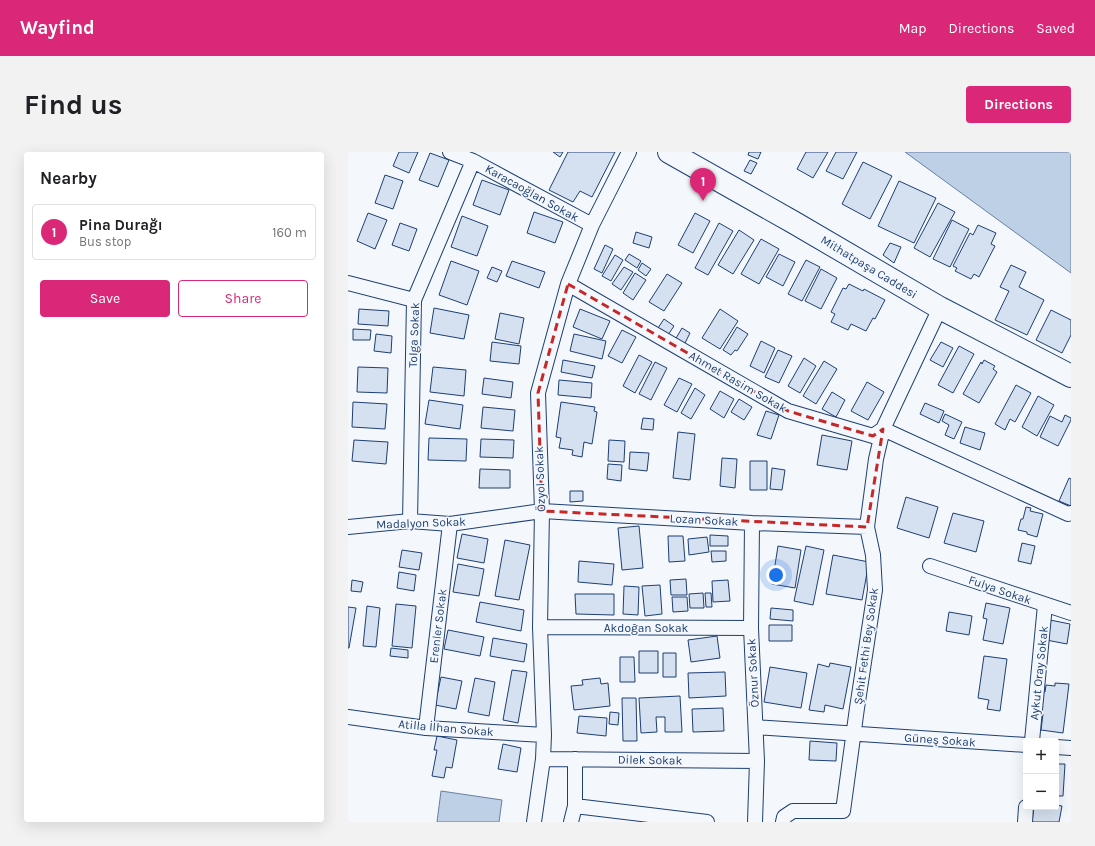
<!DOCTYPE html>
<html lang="en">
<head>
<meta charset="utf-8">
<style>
	:root { --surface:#fff; --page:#f2f2f2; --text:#202124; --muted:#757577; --line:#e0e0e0; --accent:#db2777 }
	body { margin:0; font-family:Karla,sans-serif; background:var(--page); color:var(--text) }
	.controls { position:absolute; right:12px; bottom:12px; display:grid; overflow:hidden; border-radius:4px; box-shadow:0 4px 16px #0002 }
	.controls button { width:36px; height:36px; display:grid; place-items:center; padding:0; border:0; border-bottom:1px solid var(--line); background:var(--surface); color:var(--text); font:20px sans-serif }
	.you { position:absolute; left:428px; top:423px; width:14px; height:14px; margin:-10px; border:3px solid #fff; border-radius:50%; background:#1a73e8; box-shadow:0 0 0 6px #1a73e833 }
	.badge { display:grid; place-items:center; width:26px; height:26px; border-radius:50%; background:var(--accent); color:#fff; font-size:13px; font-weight:700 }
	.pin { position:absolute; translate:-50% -33px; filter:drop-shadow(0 1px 2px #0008) }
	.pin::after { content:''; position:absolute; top:21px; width:14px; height:12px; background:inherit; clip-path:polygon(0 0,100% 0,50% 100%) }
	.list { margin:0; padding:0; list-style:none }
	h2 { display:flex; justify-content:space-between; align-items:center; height:52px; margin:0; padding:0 16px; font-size:17px }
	h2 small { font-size:13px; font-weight:400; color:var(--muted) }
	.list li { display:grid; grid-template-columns:26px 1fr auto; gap:12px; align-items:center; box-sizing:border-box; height:56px; margin:0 8px 8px; padding:0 8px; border:1px solid var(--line); border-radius:4px }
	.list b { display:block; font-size:15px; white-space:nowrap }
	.list p { margin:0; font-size:13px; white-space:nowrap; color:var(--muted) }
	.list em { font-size:13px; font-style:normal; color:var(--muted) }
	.actions { display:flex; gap:8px; padding:12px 16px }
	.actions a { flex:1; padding:9px 0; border:1px solid var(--accent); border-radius:4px; text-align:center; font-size:14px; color:var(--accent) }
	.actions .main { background:var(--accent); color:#fff }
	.map { position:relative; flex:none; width:723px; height:670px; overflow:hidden; border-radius:4px }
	header { display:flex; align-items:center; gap:24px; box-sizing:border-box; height:56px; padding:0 20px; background:var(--accent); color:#fff }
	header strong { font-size:19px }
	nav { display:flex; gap:22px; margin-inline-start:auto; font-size:14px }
	.intro { display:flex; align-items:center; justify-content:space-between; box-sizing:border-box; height:96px; padding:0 24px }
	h1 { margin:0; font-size:28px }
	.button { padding:10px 18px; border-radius:4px; background:var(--accent); color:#fff; font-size:14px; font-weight:700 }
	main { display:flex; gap:24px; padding:0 24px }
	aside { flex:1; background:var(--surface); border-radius:4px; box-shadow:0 4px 16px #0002 }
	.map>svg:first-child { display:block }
	.water { fill:#bed0e5; stroke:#687fa3 }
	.building { fill:#d5e0f0; stroke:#1d3f73 }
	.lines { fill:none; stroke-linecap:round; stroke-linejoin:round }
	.street-casing { stroke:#1d3f73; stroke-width:16 }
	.primary-casing { stroke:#1d3f73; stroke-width:24 }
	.street { stroke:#f4f7fb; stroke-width:14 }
	.primary { stroke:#f4f7fb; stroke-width:22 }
	.marked { fill:none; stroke:#c62828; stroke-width:3; stroke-dasharray:8 5; stroke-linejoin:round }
	.labels { text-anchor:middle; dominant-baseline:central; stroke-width:3; stroke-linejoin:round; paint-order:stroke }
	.street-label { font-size:12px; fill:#1d3f73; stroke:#f4f7fb }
</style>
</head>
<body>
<header>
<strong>Wayfind</strong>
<nav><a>Map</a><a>Directions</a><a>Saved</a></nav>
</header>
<div class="intro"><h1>Find us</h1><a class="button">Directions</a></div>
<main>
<aside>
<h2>Nearby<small></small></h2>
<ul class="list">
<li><span class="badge">1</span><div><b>Pina Durağı</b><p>Bus stop</p></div><em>160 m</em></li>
</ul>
<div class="actions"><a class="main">Save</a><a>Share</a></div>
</aside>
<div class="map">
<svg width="723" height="670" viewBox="0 0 723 670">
	<rect width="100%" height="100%" fill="#f4f7fb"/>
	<path class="water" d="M557 0H723V121Z
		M93 639 154 648 151 670H89Z"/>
	<path class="building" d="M51 0H70L61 21 45 14Z
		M205 0H215L212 5Z
		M220 0H267L244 45 232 39 225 50 201 38Z
		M401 0H413L410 7 400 3Z
		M458 0H480L465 26 449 17Z
		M488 0H509L495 27 478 19Z
		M82 1 101 8 90 35 71 28Z
		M402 8 409 11 403 22 396 19Z
		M515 10 544 24 522 67 494 52Z
		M37 23 55 29 45 57 27 51Z
		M134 28 161 38 152 63 125 53Z
		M551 29 588 46 566 91 530 74Z
		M590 51 607 60 582 105 566 96Z
		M186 60 215 70 207 91 179 81Z
		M20 61 39 68 27 97 9 89Z
		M347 61 362 69 345 101 330 93Z
		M114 64 140 74 129 104 103 95Z
		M604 68 621 77 602 115 585 107Z
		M52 71 69 77 61 99 44 93Z
		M371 71 385 79 360 123 347 116Z
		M630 73 648 81 643 92 647 94 631 125 626 122 623 127 607 119 609 116 605 114 622 81 625 83Z
		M391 78 406 88 385 122 370 113Z
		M288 80 304 85 301 96 285 91Z
		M413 87 431 97 411 132 393 122Z
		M542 91 553 95 546 111 535 103Z
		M257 93 265 97 254 121 246 117Z
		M281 102 293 109 289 116 277 108Z
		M431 102 447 110 435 134 418 125Z
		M267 103 275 108 263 129 254 124Z
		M458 108 472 115 454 149 440 142Z
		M103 109 131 119 119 153 91 143Z
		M164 109 197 120 191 136 158 124Z
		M294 111 303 117 298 124 290 118Z
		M663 113 678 120 671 135 696 148 679 183 647 168 661 139 652 135Z
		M144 115 154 119 149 130 139 126Z
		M276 115 285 120 273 138 264 132Z
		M473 117 489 126 473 157 457 149Z
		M287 121 298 128 285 148 275 141Z
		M319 122 334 131 316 159 301 150Z
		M501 132 515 139 516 137 537 148 527 167 525 166 518 179 503 172 500 178 483 170 487 162 483 160 495 136 498 137Z
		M86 156 121 163 116 187 82 181Z
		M11 157 41 159 40 174 10 172Z
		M232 157 262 169 254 187 225 175Z
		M372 157 390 169 372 197 354 186Z
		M703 158 723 168V183L714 201 688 188Z
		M152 161 176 166 171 192 147 187Z
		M316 167 326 174 320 183 310 176Z
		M389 175 400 182 389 199 387 198 383 203 375 198Z
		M334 176 342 181 336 193 327 188Z
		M5 177 23 178 22 188H5Z
		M274 178 288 185 274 211 260 204Z
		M28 182 44 184 43 201 26 199Z
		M226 182 258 189 254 207 222 199Z
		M413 189 427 196 416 221 402 214Z
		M144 190 173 194 171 212 142 209Z
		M593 190 605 196 595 215 582 208Z
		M611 194 626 202 605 241 590 233Z
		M430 198 444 204 431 231 417 225Z
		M291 203 304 210 287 241 275 234Z
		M456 206 468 214 452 241 440 234Z
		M215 208 247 214 244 226 213 220Z
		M636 208 647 214 645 217 649 220 631 251 615 242 633 210 634 212Z
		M476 209 489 217 468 252 455 244Z
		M307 210 319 216 303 248 291 242Z
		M10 215 40 216 39 241 9 240Z
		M85 215 118 218 116 244 82 240Z
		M136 226 165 230 163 246 134 242Z
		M331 226 344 232 329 260 316 253Z
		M211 228 244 231 243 246 210 243Z
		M519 230 536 240 520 268 503 259Z
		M668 233 683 241 667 270 662 267 657 278 647 272Z
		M347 236 357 243 343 267 333 261Z
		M372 239 386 247 376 266 362 257Z
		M484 240 497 248 488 265 474 257Z
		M690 244 706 253 689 284 674 275Z
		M391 247 404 255 396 268 383 260Z
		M81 248 115 253 112 277 77 272Z
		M5 250 39 252 37 277 4 275Z
		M213 250 247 255 246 259 249 260 244 292 236 290 234 305 224 303 225 298 211 296 213 286 208 285Z
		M577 251 596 259 591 271 572 262Z
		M135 255 167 258 165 279 133 276Z
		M418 259 431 263 423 287 409 283Z
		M597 262 614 270 606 287 597 283 601 273 594 269Z
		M717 263 723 266V268L710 294 692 285 702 264 714 270Z
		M295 266 306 267 305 278 293 277Z
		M617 275 637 281 632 298 612 291Z
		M330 280 347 282 342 328 325 326Z
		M474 283 504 289 499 318 469 313Z
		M81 286 119 287 118 309 80 308Z
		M133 287 166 288 165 306 132 305Z
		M6 288 40 290 38 312 4 309Z
		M261 288 277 289 276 310 260 309Z
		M282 300 301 301 299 319 281 317Z
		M374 306 389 307 387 336 372 334Z
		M402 309H419V338H402Z
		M260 312 274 313 273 329 259 327Z
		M424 316 437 318 434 338 422 337Z
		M132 317 162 318V336H131Z
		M721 326 723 327V354L711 349Z
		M222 339H235V349L222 350Z
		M558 345 590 355 581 386 549 376Z
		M678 355 683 356 682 359 695 362 689 385 679 382V380L670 378 673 367H675Z
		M605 361 636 369 628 400 596 391Z
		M291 374 295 416 274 418 270 376Z
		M114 382 140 387 136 411 109 406Z
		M362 383 380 384V394H362Z
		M320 384H335L337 409 321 410Z
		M359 385 361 400 341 403 340 387Z
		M157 388 182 393 171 448 147 444Z
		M674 391 687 394 683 412 670 409Z
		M430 394 453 398 447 436 424 432Z
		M458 394 476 398 465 453 446 449Z
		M54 398 74 401 71 418 51 415Z
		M363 399H378V409L364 410Z
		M485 403 521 410 514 448 478 442Z
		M231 409 266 412 264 433 230 430Z
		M110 412 136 417 131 444 105 440Z
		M51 420 68 423 66 439 49 436Z
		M338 427 339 443H323L322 428Z
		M4 428 15 430 13 440 3 439Z
		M380 428 382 449 365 450 364 429Z
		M312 433 314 462 297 464 294 434Z
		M276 434 291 435 290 463 275 462Z
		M355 441 356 456H342L341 442Z
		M357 441H363L364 455H358Z
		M227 442H266V463L228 462Z
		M324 445H339L340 459 325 460Z
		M132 450 176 458 173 479 128 470Z
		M638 451 662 456 655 492 635 488 639 467 635 466Z
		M48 452 68 454 64 496 44 494Z
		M19 454 32 456 28 495 15 494Z
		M0 455 8 456 1 496H0Z
		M423 456 445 458V469L422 467Z
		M601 460 624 464 621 483 598 479Z
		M702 468 722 472 719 492 693 487Z
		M421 473H444V489H421Z
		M100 478 136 485 132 504 96 497Z
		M369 484 372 506 343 510 340 488Z
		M145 486 179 492 176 510 142 504Z
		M43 496 60 498V506L42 504Z
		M291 499H310V521H291Z
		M315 501H328V525H315Z
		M636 504 659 507 652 559 639 557 641 548 630 546Z
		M272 505H286L287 530H272Z
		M482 511 503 515 495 557 477 553 476 560 461 558 470 512 481 515Z
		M422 515 459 521 453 556 416 550Z
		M164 518 179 520 170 571 155 568Z
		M377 520 378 544 341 546 340 521Z
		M93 525 114 529 108 557 87 553Z
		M127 526 147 530 141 564 120 560Z
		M252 526 253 532 260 531 262 554 226 558 223 534 235 533 234 528Z
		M707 531 721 532 715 581 693 578 695 562H691L694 540H697L698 533 707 534Z
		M332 544 334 580H317V565H308L309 580 293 581 291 546Z
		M274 546H288L289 589H275Z
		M375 556 376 579 345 580 344 557Z
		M262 560 271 561 270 573 261 572Z
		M231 564 259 566 258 584 229 581Z
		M89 584 109 588 104 616 98 615 96 626 84 624 89 598H86Z
		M462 589 489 591 488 609 461 608Z
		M155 592 173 596 169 620 150 617Z
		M708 612H717L715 644H708Z
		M708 653 714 654 711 670H684L686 655H708Z"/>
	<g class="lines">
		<g class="street-casing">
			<path id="street" d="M102 0 125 9 244 73
				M0 131 66 148
				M220 132 440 259 525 284 535 277 720 362 723 361
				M62 369 66 148 125 9
				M404 371 403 476 409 609 407 670
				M0 375 62 369 102 372 194 359 404 371 519 375
				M582 414 723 461
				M192 475 403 476
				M0 565 78 576 196 583
				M408 575 678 593
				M78 576 102 372
				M684 589 697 453
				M708 595 723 596
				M195 607 409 609
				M227 654 359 670
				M186 670 195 607 196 583 192 475 194 359 190 241 220 132 244 73 281 0
				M223 670 227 654V607
				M435 670 436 665 445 659H495L509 556 527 438 525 403 519 375 528 307 535 277 592 156
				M677 670 678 655"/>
		</g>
		<g class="primary-casing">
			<path id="primary" d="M321 0 445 70 592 156 723 224"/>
		</g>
		<use href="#street" class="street"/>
		<use href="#primary" class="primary"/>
	</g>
	<path class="marked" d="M220 132 440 259 525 284 535 277 519 375 194 359 190 241Z"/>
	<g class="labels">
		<g class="street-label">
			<text transform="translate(184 41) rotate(29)">Karacaoğlan Sokak</text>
			<text transform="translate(521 115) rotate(31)">Mithatpaşa Caddesi</text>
			<text transform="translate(66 183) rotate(-88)">Tolga Sokak</text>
			<text transform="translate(390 230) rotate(30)">Ahmet Rasim Sokak</text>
			<text transform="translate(192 327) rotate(-92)">Özyol Sokak</text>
			<text transform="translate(356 368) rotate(3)">Lozan Sokak</text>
			<text transform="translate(73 371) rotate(-2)">Madalyon Sokak</text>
			<text transform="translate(652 438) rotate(19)">Fulya Sokak</text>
			<text transform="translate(90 474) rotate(-83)">Erenler Sokak</text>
			<text x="298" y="476">Akdoğan Sokak</text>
			<text transform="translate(518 494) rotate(-82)">Şehit Fethi Bey Sokak</text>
			<text transform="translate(405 521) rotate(-93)">Öznur Sokak</text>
			<text transform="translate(691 521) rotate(-84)">Aykut Oray Sokak</text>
			<text transform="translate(98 576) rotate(5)">Atilla İlhan Sokak</text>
			<text transform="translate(592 588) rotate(4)">Güneş Sokak</text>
			<text transform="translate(302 608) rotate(1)">Dilek Sokak</text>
		</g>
	</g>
</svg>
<div class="controls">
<button>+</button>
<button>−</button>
</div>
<div class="you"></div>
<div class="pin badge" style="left:355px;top:49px">1</div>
</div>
</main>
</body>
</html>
